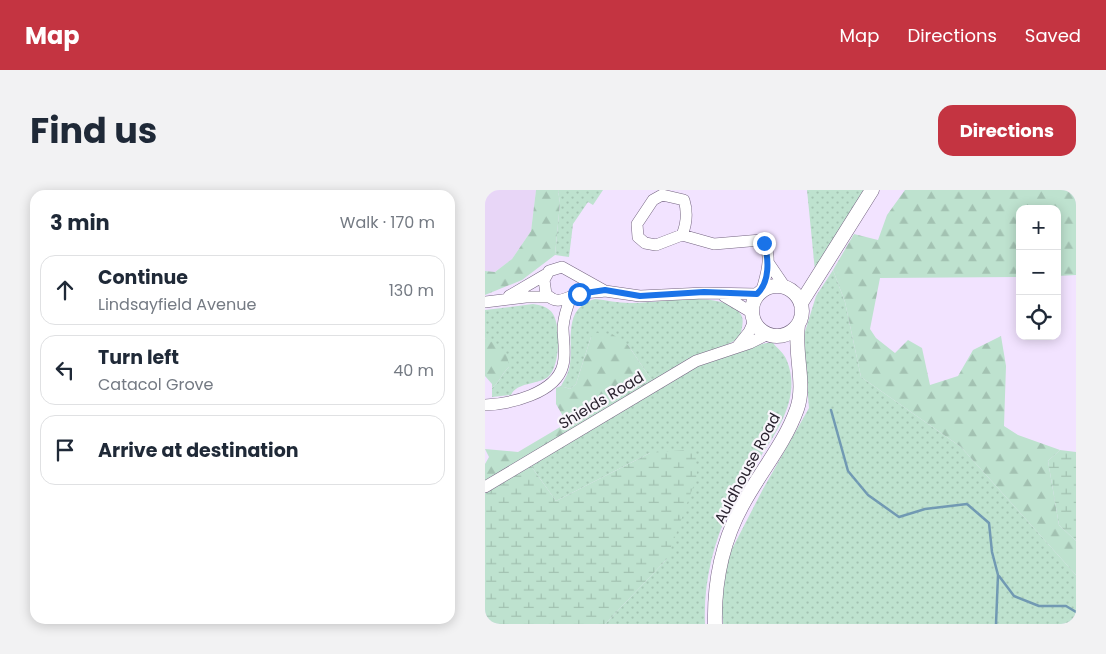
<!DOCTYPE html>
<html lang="en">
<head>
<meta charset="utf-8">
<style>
	:root { --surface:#fff; --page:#f2f2f3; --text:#1f2937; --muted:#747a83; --line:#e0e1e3; --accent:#c43441 }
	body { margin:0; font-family:Poppins,sans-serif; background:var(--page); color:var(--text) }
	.controls { position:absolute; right:15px; top:15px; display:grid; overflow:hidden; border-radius:10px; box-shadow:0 2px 12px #0003 }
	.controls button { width:45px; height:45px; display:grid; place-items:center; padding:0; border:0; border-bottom:1px solid var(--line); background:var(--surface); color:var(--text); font:25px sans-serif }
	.stop { position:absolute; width:15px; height:15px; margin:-11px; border:4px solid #1a73e8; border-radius:50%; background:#fff }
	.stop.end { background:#1a73e8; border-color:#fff; box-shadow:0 1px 5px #0008 }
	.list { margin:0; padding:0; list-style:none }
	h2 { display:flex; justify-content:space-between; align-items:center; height:65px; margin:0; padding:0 20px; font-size:21px }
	h2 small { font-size:16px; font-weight:400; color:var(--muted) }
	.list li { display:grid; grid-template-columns:32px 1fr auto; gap:15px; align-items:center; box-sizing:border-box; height:70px; margin:0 10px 10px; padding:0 10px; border:1px solid var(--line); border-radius:15px }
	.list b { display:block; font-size:19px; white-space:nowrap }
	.list p { margin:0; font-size:16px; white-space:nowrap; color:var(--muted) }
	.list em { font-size:16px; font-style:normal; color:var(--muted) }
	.icon { flex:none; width:28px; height:28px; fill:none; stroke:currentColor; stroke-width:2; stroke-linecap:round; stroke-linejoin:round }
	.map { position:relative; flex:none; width:591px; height:434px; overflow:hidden; border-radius:15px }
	header { display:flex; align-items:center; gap:30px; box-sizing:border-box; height:70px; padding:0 25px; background:var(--accent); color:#fff }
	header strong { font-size:24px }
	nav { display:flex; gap:28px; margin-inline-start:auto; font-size:18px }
	.intro { display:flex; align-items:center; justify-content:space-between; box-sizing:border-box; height:120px; padding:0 30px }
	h1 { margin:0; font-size:35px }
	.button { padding:12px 22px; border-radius:15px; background:var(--accent); color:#fff; font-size:18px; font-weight:700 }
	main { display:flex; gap:30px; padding:0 30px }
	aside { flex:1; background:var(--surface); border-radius:15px; box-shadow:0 2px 12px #0003 }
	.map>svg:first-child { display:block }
	.built { fill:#e8d6f7 }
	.grass { fill:url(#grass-dots) }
	.forest { fill:url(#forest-firs) }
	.wetland { fill:url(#wetland-marsh) }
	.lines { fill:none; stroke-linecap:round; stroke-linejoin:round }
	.stream { stroke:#7199b3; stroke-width:2.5 }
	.minor-casing { stroke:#746481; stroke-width:12 }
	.tertiary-casing { stroke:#746481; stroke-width:15 }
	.minor { stroke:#fff; stroke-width:11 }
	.tertiary { stroke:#fff; stroke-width:14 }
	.route { stroke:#1a73e8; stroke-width:6 }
	.labels { text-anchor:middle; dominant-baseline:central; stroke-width:4.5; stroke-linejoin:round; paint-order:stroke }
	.street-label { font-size:15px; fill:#29222e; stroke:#f9f6fc }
</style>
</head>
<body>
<header>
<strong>Map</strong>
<nav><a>Map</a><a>Directions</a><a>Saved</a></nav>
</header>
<div class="intro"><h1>Find us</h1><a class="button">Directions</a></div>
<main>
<aside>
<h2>3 min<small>Walk · 170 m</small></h2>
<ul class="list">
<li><svg class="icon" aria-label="ahead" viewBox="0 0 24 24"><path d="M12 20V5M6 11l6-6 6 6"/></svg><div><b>Continue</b><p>Lindsayfield Avenue</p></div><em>130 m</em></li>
<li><svg class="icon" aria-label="left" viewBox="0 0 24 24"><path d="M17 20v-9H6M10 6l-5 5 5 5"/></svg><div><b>Turn left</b><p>Catacol Grove</p></div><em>40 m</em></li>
<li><svg class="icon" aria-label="arrive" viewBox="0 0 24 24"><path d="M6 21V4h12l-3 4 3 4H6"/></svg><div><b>Arrive at destination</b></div></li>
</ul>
</aside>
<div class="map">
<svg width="591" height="434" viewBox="0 0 591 434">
	<defs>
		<pattern id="grass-dots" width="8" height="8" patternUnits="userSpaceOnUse" patternTransform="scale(1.25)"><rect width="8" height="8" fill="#bee2cf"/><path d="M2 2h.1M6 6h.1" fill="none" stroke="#a3c2b2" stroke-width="1.8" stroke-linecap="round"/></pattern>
		<pattern id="forest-firs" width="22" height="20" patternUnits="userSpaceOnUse" patternTransform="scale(1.25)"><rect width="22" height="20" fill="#bee2cf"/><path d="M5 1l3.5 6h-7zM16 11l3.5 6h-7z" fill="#a3c2b2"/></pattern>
		<pattern id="wetland-marsh" width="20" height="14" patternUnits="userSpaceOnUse" patternTransform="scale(1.25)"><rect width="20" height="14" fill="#bee2cf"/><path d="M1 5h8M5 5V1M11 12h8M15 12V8" fill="none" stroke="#a3c2b2"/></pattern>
	</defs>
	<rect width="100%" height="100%" fill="#f2e3ff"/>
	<path class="built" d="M0 0H51L46 41 27 69 10 82 0 81Z"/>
	<path class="grass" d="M73 0H118L108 15 103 12 88 34 84 67 70 65 75 13Z
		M322 0H380L330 81Z
		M348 80 360 112 376 187 476 257 591 385V434H238L234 384 278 299 324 218 318 148 331 106Z
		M110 109C121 110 133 113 145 113 174 114 232 99 254 122 261 129 256 139 255 148L168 192 143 155 106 147 91 194 85 199 76 196C80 189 84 182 85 174 88 149 78 118 110 109Z
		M48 114C55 115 64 117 68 124 76 137 75 177 63 187 52 195 32 192 26 205L7 207V198C15 192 16 184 24 177L0 148V120Z
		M281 153H288C292 158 300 164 302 171 322 221 269 267 249 309 230 347 218 390 220 434H120L182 369 165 263 71 311 46 276 59 266 218 172Z"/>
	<path class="forest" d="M51 0H73L75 13 70 65 37 90 0 105V81L10 82 27 69 46 41Z
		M420 0H591V85L572 86V19H535V87L395 88 385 139 391 148 410 163 423 150 437 158 445 195 473 186 488 160 516 146 521 176 519 236 533 245 575 260 563 271 574 335 591 351V385L476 257 376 187 360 112 348 80 369 44 393 50 402 25Z
		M112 143 127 144 143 155 168 192 0 291V274L4 267 0 259 33 262 82 233 71 214V198L76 196 85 199 91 194 106 147Z
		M0 148C13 155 24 161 24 177 16 184 15 192 7 198V194L0 186Z"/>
	<path class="wetland" d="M210 259 212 286 182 369 120 434H0V303L46 276 71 311 165 263Z
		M575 260 591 262V351L574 335 563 271Z"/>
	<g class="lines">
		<path class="stream" d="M346 220 363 281 383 305 414 327 440 319 482 314 504 333 507 362 513 385 511 434
			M514 386 529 406 554 416H581L591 422"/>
		<g class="minor-casing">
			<path id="minor" d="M197 45C202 33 203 23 199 10L177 5 168 10 152 34 153 47 160 53 171 55 197 45 229 54 276 50C289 63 281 85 277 100
				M283 72 300 97
				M120 101C112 102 103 102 95 104 81 106 74 117 61 104L59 90 64 81 77 77 120 101 155 106 219 103 272 104
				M24 106 60 85
				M239 106 266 122
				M0 112 41 107H65
				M252 157 264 142 269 131
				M0 215C24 214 71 204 78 175 81 163 78 149 78 137 79 126 82 117 86 107
				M0 297 211 171 265 153 283 144"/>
		</g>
		<g class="tertiary-casing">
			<path id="tertiary" d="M267 121a25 25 0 1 1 50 0a25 25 0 1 1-50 0Z
				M316 113 387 0
				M230 434C229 392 238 349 259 312 276 281 300 253 312 219 321 194 309 164 313 135"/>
		</g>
		<use href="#minor" class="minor"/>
		<use href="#tertiary" class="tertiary"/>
	</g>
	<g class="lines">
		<path class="route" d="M94 104 120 100 155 106 219 102 272 104C285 92 284 69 279 53"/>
	</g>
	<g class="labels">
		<g class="street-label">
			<text transform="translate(116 210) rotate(-31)">Shields Road</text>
			<text transform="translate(262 278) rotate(-62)">Auldhouse Road</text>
		</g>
	</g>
</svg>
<div class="controls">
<button>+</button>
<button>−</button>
<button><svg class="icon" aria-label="locate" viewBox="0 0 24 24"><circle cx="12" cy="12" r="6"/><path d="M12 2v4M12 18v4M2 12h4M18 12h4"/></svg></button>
</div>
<div class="stop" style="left:94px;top:104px"></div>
<div class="stop end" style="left:279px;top:53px"></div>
</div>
</main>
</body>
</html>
